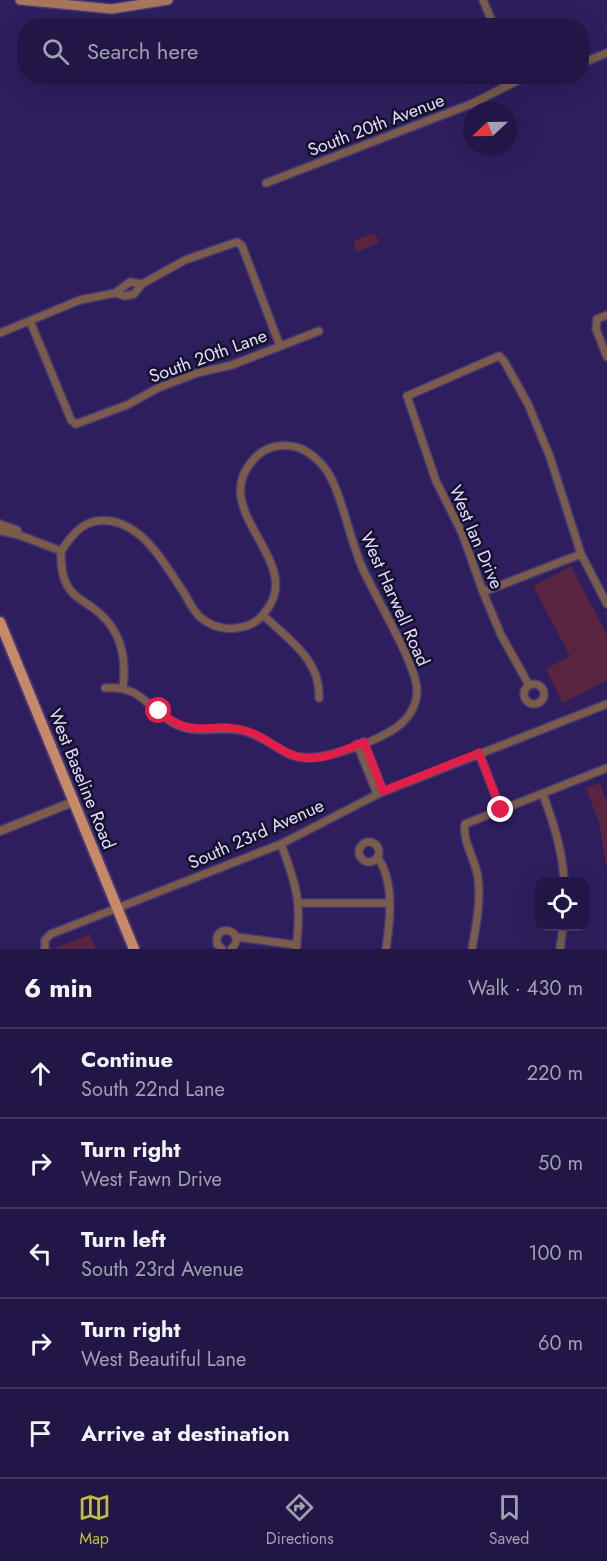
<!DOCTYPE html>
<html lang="en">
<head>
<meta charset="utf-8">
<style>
	:root { --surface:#221646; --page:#2a1f4d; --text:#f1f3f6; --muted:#a29fb3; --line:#3f355f; --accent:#bfbe42 }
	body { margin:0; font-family:Jost,sans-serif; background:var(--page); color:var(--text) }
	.controls { position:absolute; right:18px; bottom:18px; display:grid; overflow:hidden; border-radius:12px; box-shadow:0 6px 24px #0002 }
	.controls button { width:54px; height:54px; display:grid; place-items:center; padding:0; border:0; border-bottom:2px solid var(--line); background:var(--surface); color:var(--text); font:30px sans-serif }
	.compass { position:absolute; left:463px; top:102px; width:54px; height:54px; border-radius:50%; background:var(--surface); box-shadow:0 6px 24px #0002; rotate:248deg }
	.stop { position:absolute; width:18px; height:18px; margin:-14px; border:4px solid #e11d48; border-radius:50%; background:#fff }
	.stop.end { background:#e11d48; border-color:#fff; box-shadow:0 2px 6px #0008 }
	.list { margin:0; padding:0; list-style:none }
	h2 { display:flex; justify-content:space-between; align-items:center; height:78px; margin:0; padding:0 24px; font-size:26px }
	h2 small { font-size:20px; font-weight:400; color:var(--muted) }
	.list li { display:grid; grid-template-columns:39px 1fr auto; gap:18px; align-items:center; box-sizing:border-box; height:90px; padding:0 24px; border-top:2px solid var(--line) }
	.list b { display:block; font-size:22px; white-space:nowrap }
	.list p { margin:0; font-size:20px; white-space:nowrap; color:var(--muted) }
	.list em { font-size:20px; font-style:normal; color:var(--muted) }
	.icon { flex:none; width:33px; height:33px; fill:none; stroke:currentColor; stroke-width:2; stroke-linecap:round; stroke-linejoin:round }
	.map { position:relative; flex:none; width:607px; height:949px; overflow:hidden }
	.search { position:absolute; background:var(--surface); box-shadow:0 6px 24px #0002; left:18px; right:18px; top:18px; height:66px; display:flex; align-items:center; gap:15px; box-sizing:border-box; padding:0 21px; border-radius:24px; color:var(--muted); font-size:22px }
	.sheet { height:528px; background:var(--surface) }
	nav { display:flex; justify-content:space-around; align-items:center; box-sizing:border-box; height:84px; border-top:2px solid var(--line); background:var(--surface); font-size:16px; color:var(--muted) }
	nav a { display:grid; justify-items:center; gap:3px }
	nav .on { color:var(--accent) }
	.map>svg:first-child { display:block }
	.green { fill:#582440 }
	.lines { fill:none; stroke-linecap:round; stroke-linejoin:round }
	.minor-casing { stroke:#473974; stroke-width:10 }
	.tertiary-casing { stroke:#473974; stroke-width:11 }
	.secondary-casing { stroke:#473974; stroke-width:12 }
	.primary-casing { stroke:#473974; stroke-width:14 }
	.minor { stroke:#7b5c4b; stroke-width:7 }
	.tertiary { stroke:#7b5c4b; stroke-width:8 }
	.secondary { stroke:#a7765b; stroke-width:9 }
	.primary { stroke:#c88967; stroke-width:10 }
	.route { stroke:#e11d48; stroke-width:8 }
	.labels { text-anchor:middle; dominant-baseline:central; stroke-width:5; stroke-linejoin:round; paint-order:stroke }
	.street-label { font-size:18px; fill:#e0ddfd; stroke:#15102b }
</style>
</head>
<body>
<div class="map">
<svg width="607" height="949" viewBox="0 0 607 949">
	<rect width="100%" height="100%" fill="#2e1e5e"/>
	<path class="green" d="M375 233 379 243 357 252 353 241Z
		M571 566 607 635V680L563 703 546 669 570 656 533 586Z
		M600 783 607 802V870L599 823 586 788Z
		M90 934 96 949H57L56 948Z"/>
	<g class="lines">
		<g class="minor-casing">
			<path id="minor" d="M483 0 494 26
				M582 63 607 53
				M266 183 471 104 527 76
				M115 293 130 282 142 284
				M607 315 597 319 596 329 607 357
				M30 321 71 420 76 424 127 405 158 388 197 373 232 365 319 331
				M0 333 80 300 115 293 125 296 134 294 142 284 185 260 237 242 242 246 280 346
				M0 524 17 530 19 535
				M0 531 19 535 61 551
				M483 592 581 554
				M263 615C289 640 321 660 319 698
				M524 694a10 10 0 1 1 20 0a10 10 0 1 1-20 0Z
				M529 685 501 635 483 592 462 533 436 481 407 396 499 356 504 361 528 404 550 457 581 554 607 604
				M105 688C144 685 148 711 177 725 199 735 222 725 244 731 261 735 274 747 289 754 313 766 369 744 391 731 406 722 417 708 417 690 416 663 374 595 362 567 350 540 341 492 327 471 320 461 308 450 296 447 281 443 265 447 255 458 205 509 303 559 268 608 261 618 254 625 242 627 227 631 212 627 200 617 193 611 189 601 184 593 166 566 145 526 110 521 86 517 73 533 61 551 61 561 61 573 66 583 71 595 83 601 93 608 120 627 127 655 123 687
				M364 742 383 791
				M357 744 377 794
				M479 753 501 810
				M543 794C553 822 563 851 564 882
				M359 852a10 10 0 1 1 20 0a10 10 0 1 1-20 0Z
				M281 844C297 886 302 904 296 949
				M378 858C395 883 390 921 386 949
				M300 903H389
				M237 937 297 945
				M45 949V940L51 934 281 844 380 793 607 704
				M222 949 217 944C214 920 249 932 231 949
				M472 949C476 926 481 902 478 878 476 860 462 842 465 824L607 768
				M560 949 563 927"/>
		</g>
		<g class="tertiary-casing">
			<path id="tertiary" d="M0 831 73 802"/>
		</g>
		<g class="secondary-casing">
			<path id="secondary" d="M20 0 112 9 168 0"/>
		</g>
		<g class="primary-casing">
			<path id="primary" d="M0 622 134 949"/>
		</g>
		<use href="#minor" class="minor"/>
		<use href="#tertiary" class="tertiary"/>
		<use href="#secondary" class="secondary"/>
		<use href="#primary" class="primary"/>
	</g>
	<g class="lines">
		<path class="route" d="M159 711C197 743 210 719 247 731 268 738 283 756 306 758 325 760 346 749 364 742L383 791 479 753 501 810"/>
	</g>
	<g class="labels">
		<g class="street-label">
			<text transform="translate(376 125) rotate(-21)">South 20th Avenue</text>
			<text transform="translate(208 356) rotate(-20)">South 20th Lane</text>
			<text transform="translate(476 537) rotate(67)">West Ian Drive</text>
			<text transform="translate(395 599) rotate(66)">West Harwell Road</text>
			<text transform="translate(82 779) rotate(68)">West Baseline Road</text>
			<text transform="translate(256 834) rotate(-24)">South 23rd Avenue</text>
		</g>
	</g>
</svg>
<div class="controls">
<button><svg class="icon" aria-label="locate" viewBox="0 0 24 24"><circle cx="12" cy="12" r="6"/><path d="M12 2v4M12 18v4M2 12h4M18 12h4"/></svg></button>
</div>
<svg class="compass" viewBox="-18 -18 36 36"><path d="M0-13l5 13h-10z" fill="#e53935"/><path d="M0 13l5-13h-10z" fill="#a29fb3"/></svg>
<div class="stop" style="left:159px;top:711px"></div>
<div class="stop end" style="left:501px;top:810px"></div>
<div class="search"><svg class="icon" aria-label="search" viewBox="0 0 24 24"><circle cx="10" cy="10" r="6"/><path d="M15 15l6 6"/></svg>Search here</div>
</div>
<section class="sheet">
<h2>6 min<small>Walk · 430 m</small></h2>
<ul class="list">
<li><svg class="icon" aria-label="ahead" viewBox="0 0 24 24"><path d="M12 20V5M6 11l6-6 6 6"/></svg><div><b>Continue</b><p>South 22nd Lane</p></div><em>220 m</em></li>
<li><svg class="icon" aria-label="right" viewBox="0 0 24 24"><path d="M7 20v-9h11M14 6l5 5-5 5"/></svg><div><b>Turn right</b><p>West Fawn Drive</p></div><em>50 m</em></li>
<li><svg class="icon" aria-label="left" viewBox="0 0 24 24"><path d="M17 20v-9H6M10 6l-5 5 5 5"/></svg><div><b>Turn left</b><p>South 23rd Avenue</p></div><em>100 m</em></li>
<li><svg class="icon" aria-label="right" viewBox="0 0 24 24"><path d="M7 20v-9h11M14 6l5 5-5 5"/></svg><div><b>Turn right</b><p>West Beautiful Lane</p></div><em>60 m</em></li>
<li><svg class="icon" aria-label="arrive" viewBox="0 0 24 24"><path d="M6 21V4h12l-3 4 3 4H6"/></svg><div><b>Arrive at destination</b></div></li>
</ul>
</section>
<nav>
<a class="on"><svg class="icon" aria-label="map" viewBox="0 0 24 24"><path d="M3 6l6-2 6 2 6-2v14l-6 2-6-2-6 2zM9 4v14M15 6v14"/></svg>Map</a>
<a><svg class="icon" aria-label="directions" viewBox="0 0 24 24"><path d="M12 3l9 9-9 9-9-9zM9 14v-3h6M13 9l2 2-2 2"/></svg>Directions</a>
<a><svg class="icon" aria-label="saved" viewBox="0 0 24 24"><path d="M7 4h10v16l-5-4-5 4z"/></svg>Saved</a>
</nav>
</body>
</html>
